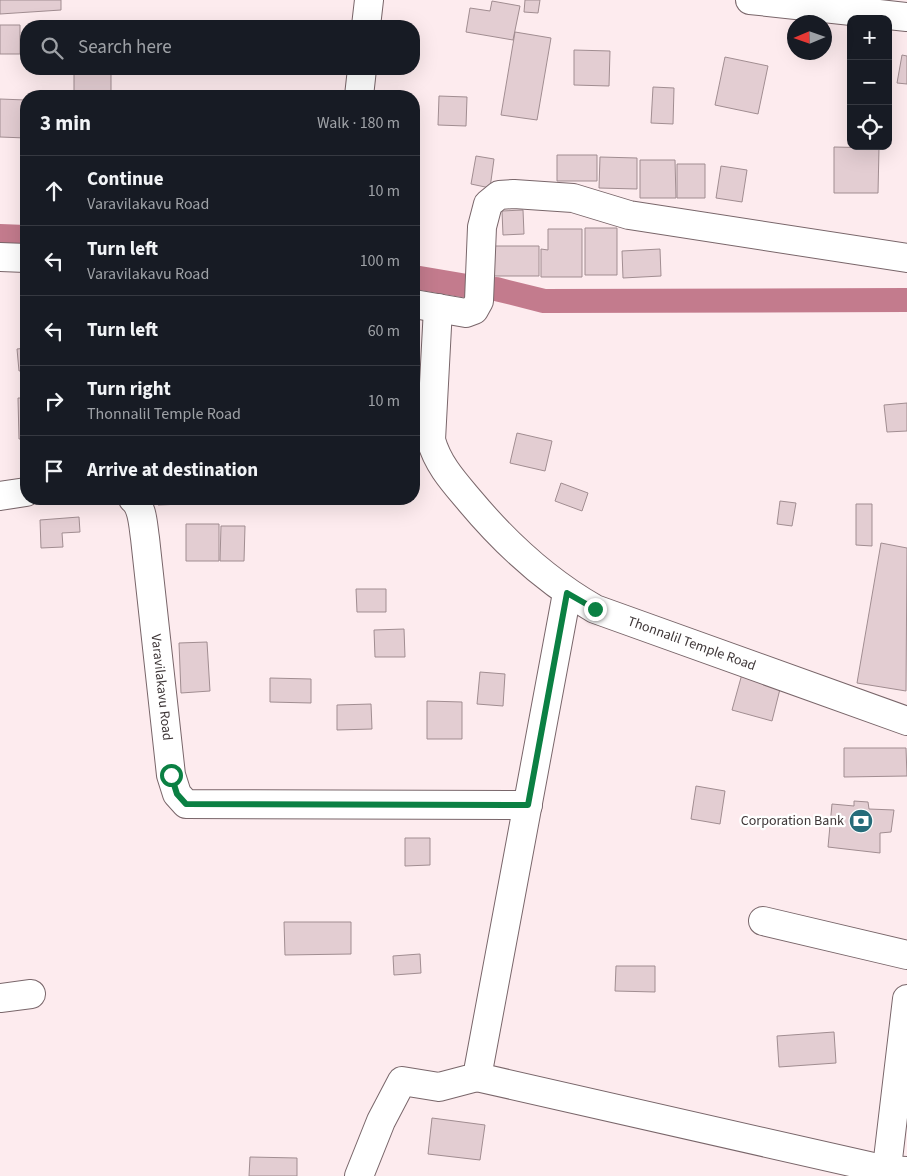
<!DOCTYPE html>
<html lang="en">
<head>
<meta charset="utf-8">
<style>
	:root { --surface:#171b24; --page:#242831; --text:#f1f3f6; --muted:#9ea1a6; --line:#363941 }
	body { margin:0; font-family:"Source Sans 3",sans-serif; background:var(--page); color:var(--text) }
	.controls { position:absolute; right:15px; top:15px; display:grid; overflow:hidden; border-radius:10px; box-shadow:0 5px 20px #0002 }
	.controls button { width:45px; height:45px; display:grid; place-items:center; padding:0; border:0; border-bottom:1px solid var(--line); background:var(--surface); color:var(--text); font:25px sans-serif }
	.compass { position:absolute; left:787px; top:15px; width:45px; height:45px; border-radius:50%; background:var(--surface); box-shadow:0 5px 20px #0002; rotate:268deg }
	.stop { position:absolute; width:15px; height:15px; margin:-11px; border:4px solid #0b8043; border-radius:50%; background:#fff }
	.stop.end { background:#0b8043; border-color:#fff; box-shadow:0 1px 5px #0008 }
	.list { margin:0; padding:0; list-style:none }
	h2 { display:flex; justify-content:space-between; align-items:center; height:65px; margin:0; padding:0 20px; font-size:21px }
	h2 small { font-size:16px; font-weight:400; color:var(--muted) }
	.list li { display:grid; grid-template-columns:32px 1fr auto; gap:15px; align-items:center; box-sizing:border-box; height:70px; padding:0 20px; border-top:1px solid var(--line) }
	.list b { display:block; font-size:19px; white-space:nowrap }
	.list p { margin:0; font-size:16px; white-space:nowrap; color:var(--muted) }
	.list em { font-size:16px; font-style:normal; color:var(--muted) }
	.icon { flex:none; width:28px; height:28px; fill:none; stroke:currentColor; stroke-width:2; stroke-linecap:round; stroke-linejoin:round }
	.map { position:relative; flex:none; width:907px; height:1176px; overflow:hidden }
	.search { position:absolute; background:var(--surface); box-shadow:0 5px 20px #0002; left:20px; top:20px; width:400px; height:55px; display:flex; align-items:center; gap:12px; box-sizing:border-box; padding:0 18px; border-radius:20px; color:var(--muted); font-size:19px }
	.panel { position:absolute; background:var(--surface); box-shadow:0 5px 20px #0002; left:20px; top:90px; width:400px; height:415px; border-radius:20px }
	.map>svg:first-child { display:block }
	.lines { fill:none; stroke-linecap:round; stroke-linejoin:round }
	.canal { stroke:#c37b8d; stroke-width:24 }
	.building { fill:#e3cdd2; stroke:#a18d91 }
	.minor-casing { stroke:#79666a; stroke-width:30 }
	.major-casing { stroke:#79666a; stroke-width:30 }
	.minor { stroke:#fff; stroke-width:28 }
	.major { stroke:#fff; stroke-width:28 }
	.route { stroke:#0b8043; stroke-width:6 }
	.labels { text-anchor:middle; dominant-baseline:central; stroke-width:4.5; stroke-linejoin:round; paint-order:stroke }
	.street-label { font-size:14px; fill:#3f3738; stroke:#fff }
	.poi-label { font-size:14px; fill:#3f3738; stroke:#fff; text-anchor:end }
</style>
</head>
<body>
<div class="map">
<svg width="907" height="1176" viewBox="0 0 907 1176">
	<rect width="100%" height="100%" fill="#fdebee"/>
	<g class="lines">
		<path class="canal" d="M0 236 26 237
			M414 277 467 286
			M496 289 544 301 907 300"/>
	</g>
	<path class="building" d="M0 0H61V10L0 14Z
		M525 0H540L538 13 524 12Z
		M492 1 520 6 513 40 466 32 470 8 490 11Z
		M0 25H20V54H0Z
		M515 32 551 38 537 120 501 115Z
		M574 50 610 51 609 86 574 85Z
		M902 55 907 56V84L897 83Z
		M725 57 768 66 758 114 715 105Z
		M74 69H111V96H74Z
		M653 87 674 88 673 124 651 123Z
		M439 96 467 97 466 126 438 125Z
		M0 99 26 100V138L0 137Z
		M834 147 879 148 878 193H834Z
		M557 155H597V181H557Z
		M476 156 494 159 490 188 471 184Z
		M600 157 637 158V189L599 188Z
		M640 160H675L676 198H640Z
		M677 164H705V198H677Z
		M721 166 747 170 742 202 716 198Z
		M523 210 524 234 503 235 502 211Z
		M585 228H617V275H585Z
		M548 229H582V277H541V249L548 250Z
		M491 246H539V276H491Z
		M660 249 661 276 623 278 622 251Z
		M26 348V370L19 371 17 349Z
		M18 398H26V439H19Z
		M907 403V431L887 432 884 405Z
		M517 433 552 441 545 471 510 463Z
		M561 483 588 493 582 511 555 501Z
		M158 499H183V504L158 505Z
		M780 501 796 503 792 526 777 524Z
		M856 504H872V546L856 545Z
		M79 517 80 532 62 533 63 547 41 548 40 520Z
		M186 524H219V561H186Z
		M221 526H245L244 561H220Z
		M881 543 907 548 906 691 857 683Z
		M356 589H386V612H357Z
		M404 629 405 657H375L374 630Z
		M207 642 210 691 181 693 179 643Z
		M480 672 505 674 503 706 477 704Z
		M742 674 781 685 772 721 732 710Z
		M270 678 311 679V703L270 702Z
		M427 701 462 702V739H427Z
		M371 704 372 729 337 730V705Z
		M844 748H906L907 776 844 777Z
		M696 786 725 791 720 824 691 819Z
		M854 801 868 802 869 809 894 810 891 832 880 833V853L828 847 832 804 854 806Z
		M405 838H430V865L405 866Z
		M284 922H351V954L285 955Z
		M420 954 421 973 394 975 393 956Z
		M616 966H655V992L615 991Z
		M834 1032 836 1063 779 1067 777 1036Z
		M432 1118 485 1125 480 1160 428 1154Z
		M250 1157 297 1158V1176H249Z"/>
	<g class="lines">
		<g class="minor-casing">
			<g id="minor">
				<path d="M366 26 369 0"/>
				<path d="M359 96 362 69"/>
				<path d="M0 257 26 258"/>
				<path d="M414 304 466 313 474 310 479 301 482 227 488 204 499 195 514 194 573 198 629 215 907 258"/>
				<path id="s1" d="M438 308 431 440C438 465 454 482 470 501 506 544 546 581 595 609L907 721"/>
				<path d="M0 496 26 492"/>
				<path id="s2" d="M133 499C143 507 143 526 145 538L171 775 177 794 186 804 528 805"/>
				<path d="M763 921 907 955"/>
				<path d="M0 998 31 994"/>
				<path d="M477 1077 886 1170 907 1171"/>
				<path d="M359 1176 381 1121 402 1081 439 1087 477 1077 567 593"/>
			</g>
		</g>
		<g class="major-casing">
			<path id="major" d="M750 0 907 17
				M886 1176 907 999"/>
		</g>
		<use href="#minor" class="minor"/>
		<use href="#major" class="major"/>
	</g>
	<g class="lines">
		<path class="route" d="M171 775 177 794 186 804 528 805 567 593 595 609"/>
	</g>
	<defs>
		<g id="bank-disc" transform="scale(1.25)"><circle r="9.5" fill="#266c7a" stroke="#fff"/><path d="M-6-4H6V4H-6ZM0-2.3a2.3 2.3 0 1 0 0 4.6a2.3 2.3 0 1 0 0-4.6Z" fill="#fff"/></g>
	</defs>
	<g fill-rule="evenodd">
		<use href="#bank-disc" x="861" y="821"/>
	</g>
	<g class="labels">
		<g class="street-label">
			<text stroke="none"><textPath href="#s1" startOffset="474">Thonnalil Temple Road</textPath></text>
			<text stroke="none"><textPath href="#s2" startOffset="192">Varavilakavu Road</textPath></text>
		</g>
		<g class="poi-label">
			<text x="844" y="821">Corporation Bank</text>
		</g>
	</g>
</svg>
<div class="controls">
<button>+</button>
<button>−</button>
<button><svg class="icon" aria-label="locate" viewBox="0 0 24 24"><circle cx="12" cy="12" r="6"/><path d="M12 2v4M12 18v4M2 12h4M18 12h4"/></svg></button>
</div>
<svg class="compass" viewBox="-18 -18 36 36"><path d="M0-13l5 13h-10z" fill="#e53935"/><path d="M0 13l5-13h-10z" fill="#9ea1a6"/></svg>
<div class="stop" style="left:171px;top:775px"></div>
<div class="stop end" style="left:595px;top:609px"></div>
<div class="search"><svg class="icon" aria-label="search" viewBox="0 0 24 24"><circle cx="10" cy="10" r="6"/><path d="M15 15l6 6"/></svg>Search here</div>
<section class="panel">
<h2>3 min<small>Walk · 180 m</small></h2>
<ul class="list">
<li><svg class="icon" aria-label="ahead" viewBox="0 0 24 24"><path d="M12 20V5M6 11l6-6 6 6"/></svg><div><b>Continue</b><p>Varavilakavu Road</p></div><em>10 m</em></li>
<li><svg class="icon" aria-label="left" viewBox="0 0 24 24"><path d="M17 20v-9H6M10 6l-5 5 5 5"/></svg><div><b>Turn left</b><p>Varavilakavu Road</p></div><em>100 m</em></li>
<li><svg class="icon" aria-label="left" viewBox="0 0 24 24"><path d="M17 20v-9H6M10 6l-5 5 5 5"/></svg><div><b>Turn left</b></div><em>60 m</em></li>
<li><svg class="icon" aria-label="right" viewBox="0 0 24 24"><path d="M7 20v-9h11M14 6l5 5-5 5"/></svg><div><b>Turn right</b><p>Thonnalil Temple Road</p></div><em>10 m</em></li>
<li><svg class="icon" aria-label="arrive" viewBox="0 0 24 24"><path d="M6 21V4h12l-3 4 3 4H6"/></svg><div><b>Arrive at destination</b></div></li>
</ul>
</section>
</div>
</body>
</html>
